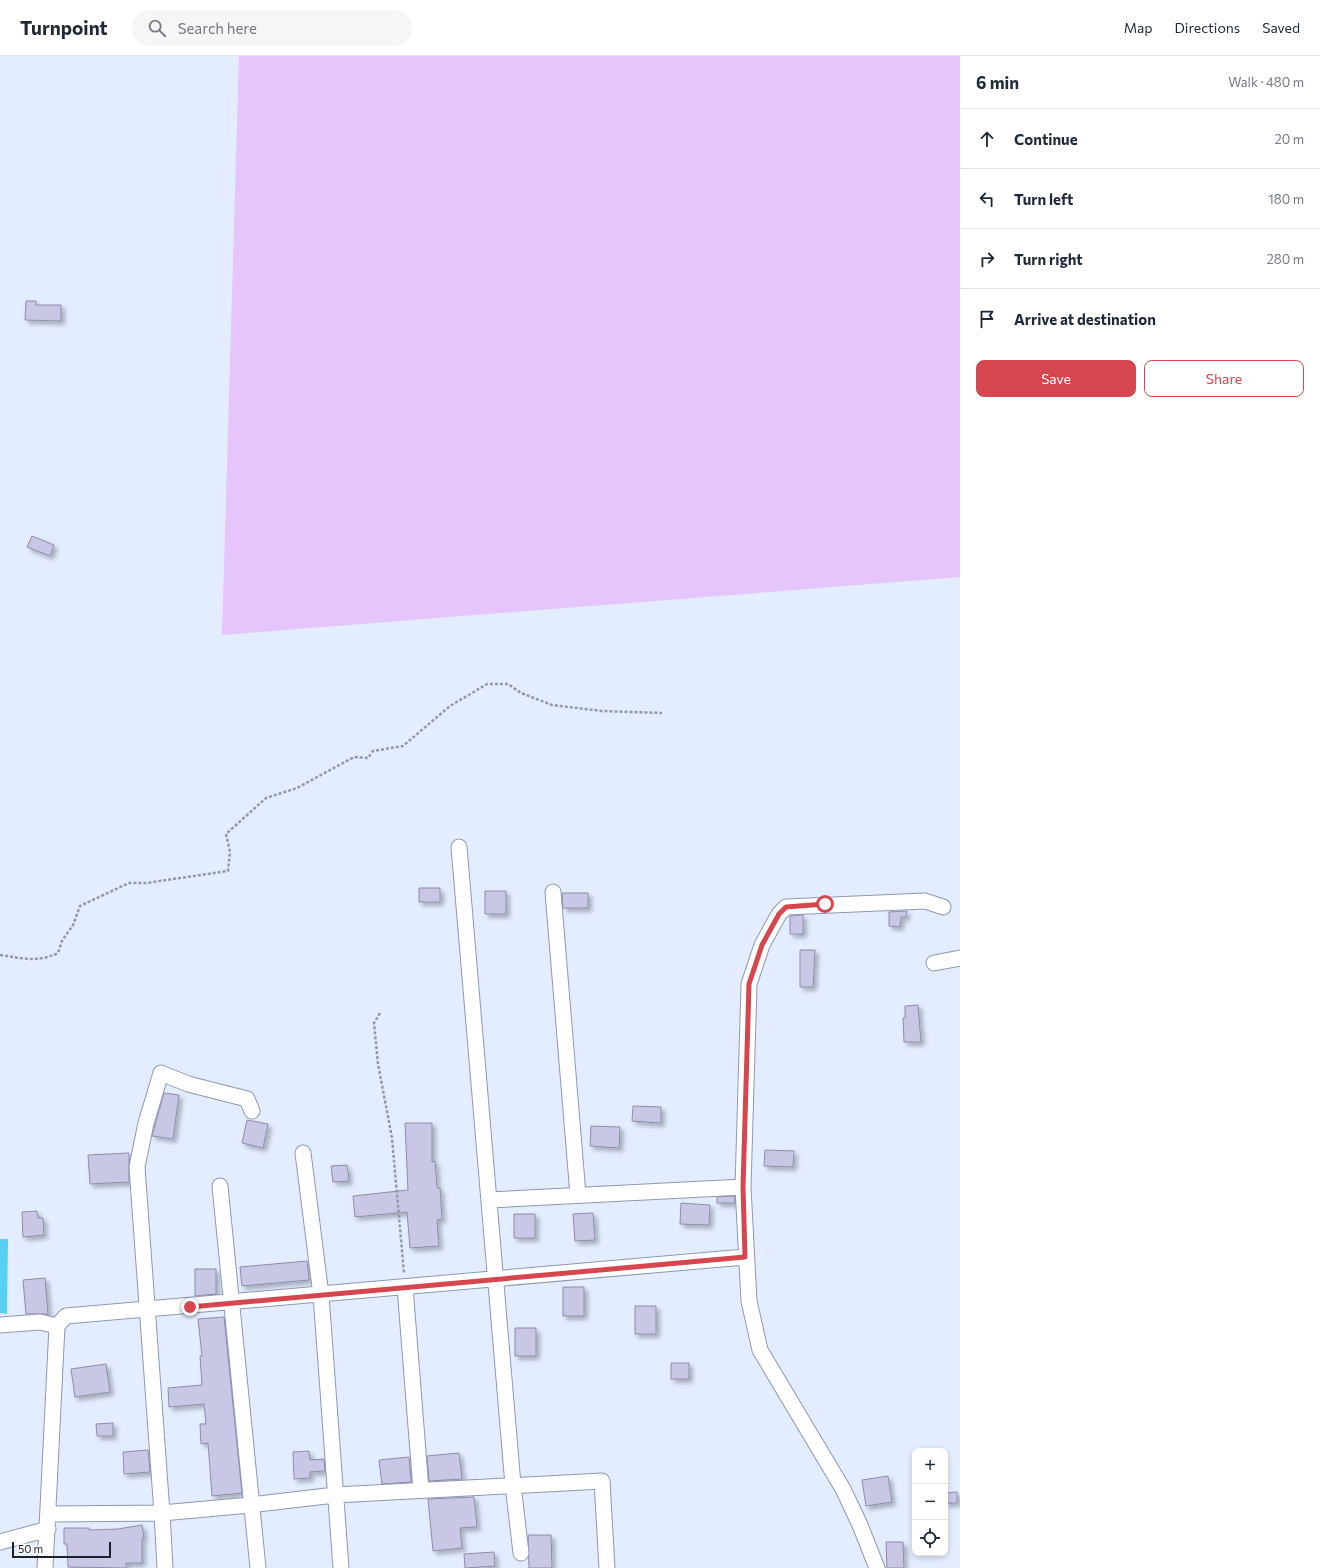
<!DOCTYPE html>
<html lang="en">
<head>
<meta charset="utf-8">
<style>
	:root { --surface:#fff; --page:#f6f6f7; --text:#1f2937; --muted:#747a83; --line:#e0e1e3; --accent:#d6464e }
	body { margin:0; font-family:Commissioner,sans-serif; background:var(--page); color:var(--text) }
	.controls { position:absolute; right:12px; bottom:12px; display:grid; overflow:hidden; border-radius:8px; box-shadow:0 2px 6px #0003 }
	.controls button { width:36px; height:36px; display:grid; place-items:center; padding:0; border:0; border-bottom:1px solid var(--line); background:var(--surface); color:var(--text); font:20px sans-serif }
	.scale { position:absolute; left:12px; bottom:10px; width:99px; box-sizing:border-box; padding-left:4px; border:2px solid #1c212b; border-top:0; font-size:11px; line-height:14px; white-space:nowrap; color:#1c212b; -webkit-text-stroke:3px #fafafa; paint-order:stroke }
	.stop { position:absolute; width:12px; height:12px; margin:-9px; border:3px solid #d6464e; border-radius:50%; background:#fff }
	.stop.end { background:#d6464e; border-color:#fff; box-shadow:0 1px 4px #0008 }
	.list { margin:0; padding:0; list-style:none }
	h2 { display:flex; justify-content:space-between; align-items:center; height:52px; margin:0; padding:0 16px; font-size:17px }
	h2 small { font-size:13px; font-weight:400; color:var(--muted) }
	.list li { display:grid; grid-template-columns:26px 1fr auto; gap:12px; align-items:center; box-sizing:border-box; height:60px; padding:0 16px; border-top:1px solid var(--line) }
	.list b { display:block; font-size:15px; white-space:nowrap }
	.list em { font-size:13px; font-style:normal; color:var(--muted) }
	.actions { display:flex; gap:8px; padding:12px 16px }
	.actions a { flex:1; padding:9px 0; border:1px solid var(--accent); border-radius:8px; text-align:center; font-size:14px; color:var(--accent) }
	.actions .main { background:var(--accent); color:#fff }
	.icon { flex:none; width:22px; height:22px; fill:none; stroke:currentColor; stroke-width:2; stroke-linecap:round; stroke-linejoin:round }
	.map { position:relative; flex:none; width:960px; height:1512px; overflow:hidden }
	header { display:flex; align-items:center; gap:24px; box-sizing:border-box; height:56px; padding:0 20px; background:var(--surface); border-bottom:1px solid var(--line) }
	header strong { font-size:19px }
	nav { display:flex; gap:22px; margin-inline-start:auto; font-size:14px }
	.search { width:280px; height:36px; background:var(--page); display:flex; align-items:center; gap:10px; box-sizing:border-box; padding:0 14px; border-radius:22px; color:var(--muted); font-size:15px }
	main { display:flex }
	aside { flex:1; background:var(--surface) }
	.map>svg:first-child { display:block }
	.green { fill:#e6c4fc }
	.water { fill:#58d0f3 }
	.building { fill:#c9c7e6; stroke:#8f8caa; filter:url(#shadow) }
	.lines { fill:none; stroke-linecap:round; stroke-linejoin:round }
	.minor-casing { stroke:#8c98b4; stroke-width:17 }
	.path { stroke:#9299a8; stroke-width:2.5; stroke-dasharray:3 2; stroke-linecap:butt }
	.minor { stroke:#fff; stroke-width:15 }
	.route { stroke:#d6464e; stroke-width:5 }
</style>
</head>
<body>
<header>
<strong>Turnpoint</strong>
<div class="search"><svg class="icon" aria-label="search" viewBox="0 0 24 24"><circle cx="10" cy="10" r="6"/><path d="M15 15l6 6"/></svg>Search here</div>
<nav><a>Map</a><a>Directions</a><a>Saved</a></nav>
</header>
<main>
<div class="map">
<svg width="960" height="1512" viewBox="0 0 960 1512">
	<defs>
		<filter id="shadow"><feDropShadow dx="3.5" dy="3.5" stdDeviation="2" flood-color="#0004"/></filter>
	</defs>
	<rect width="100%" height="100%" fill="#e4edff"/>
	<path class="green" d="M239 0H960V521L222 579Z"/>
	<path class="water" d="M0 1183H8L7 1258 0 1257Z"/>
	<path class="building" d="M26 245H36V249H61V265L25 264Z
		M32 480 54 489 50 500 27 491Z
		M419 832H440V846H419Z
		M485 835H506V858H485Z
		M562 837H588V852H563Z
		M907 855 906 861H901L900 871 889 870V856Z
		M803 859V878H790V860Z
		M800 894H815L813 931H800Z
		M918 949 921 986H904L903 962H905V950Z
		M164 1037 179 1039 173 1083 152 1080Z
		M633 1050 661 1051V1067L632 1065Z
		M247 1064 268 1068 263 1092 242 1087Z
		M405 1067H432V1106L435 1105 437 1132H440L442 1163 437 1164 439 1190 410 1192 407 1156 355 1161 353 1140 408 1134Z
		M591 1070 620 1071 619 1092 590 1090Z
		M765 1094 794 1095 793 1111 764 1110Z
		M129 1097V1126L90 1128 88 1099Z
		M347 1109 349 1125 333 1126 331 1110Z
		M734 1140 735 1147H717V1141Z
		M681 1147 710 1149 709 1169 680 1168Z
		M37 1155 38 1162H43L44 1179 23 1181 22 1156Z
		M593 1157 595 1184 575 1185 573 1158Z
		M514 1158H535V1182H514Z
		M307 1205 309 1224 242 1230 240 1211Z
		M195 1213H216V1238L195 1240Z
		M45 1222 48 1258H26L23 1224Z
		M563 1231H584V1260H563Z
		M635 1250H656V1278H635Z
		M224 1261 242 1437 212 1440 208 1387 201 1388 200 1368H206L204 1348 169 1351 168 1332 202 1329 200 1300H202L198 1263Z
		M515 1272H536V1300H515Z
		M671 1307H689V1323H671Z
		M106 1308 110 1336 75 1341 71 1313Z
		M113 1367V1380H97L96 1368Z
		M148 1394 150 1416 124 1418 123 1396Z
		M309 1395 310 1404 324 1403 325 1415 310 1416V1422L294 1423 293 1396Z
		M459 1397 462 1423 429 1425 427 1400Z
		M409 1401 411 1426 382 1428 379 1404Z
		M888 1420 892 1446 866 1450 862 1424Z
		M957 1436V1447H945V1437Z
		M474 1441 477 1471 460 1472 462 1492 433 1495 428 1443Z
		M142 1469 144 1481 142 1482V1507H126V1512L68 1511 67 1488H64V1472H89V1474L118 1473Z
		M528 1479H551L552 1512H529Z
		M886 1486H903L904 1512H887Z
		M494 1496 495 1510 465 1512 464 1498Z"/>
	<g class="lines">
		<g class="minor-casing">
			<path id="minor" d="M459 791 513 1429 521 1497
				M553 836 578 1139
				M934 907 960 902
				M303 1097 321 1239 341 1512
				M220 1130 258 1512
				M489 1144 743 1131
				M405 1231 421 1434
				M0 1269 40 1266 57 1270
				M49 1458 162 1457 250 1449 335 1439 602 1425 607 1512
				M0 1486 48 1473
				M45 1512 57 1270 66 1260 745 1201
				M165 1512 162 1457 137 1111 146 1067 161 1017 188 1028 247 1043 252 1055
				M877 1512 860 1469 843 1433 760 1294 749 1245 743 1131 749 928 762 889 779 858 786 851 925 845 943 851"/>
		</g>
		<path class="path" d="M0 899C22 902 37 907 58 897L62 885 73 869 80 850 129 827H146L228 815 230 796 226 778 266 742 297 732 354 701 368 702 373 695 403 690 450 650 487 628H508L521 637 552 649 602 655 662 657
			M380 957 374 967 378 1008 392 1082 404 1217"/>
		<use href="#minor" class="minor"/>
	</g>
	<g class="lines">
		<path class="route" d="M190 1251 745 1201 743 1131 749 928 762 889 779 858 786 851 825 848"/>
	</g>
</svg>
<div class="controls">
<button>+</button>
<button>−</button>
<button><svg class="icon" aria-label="locate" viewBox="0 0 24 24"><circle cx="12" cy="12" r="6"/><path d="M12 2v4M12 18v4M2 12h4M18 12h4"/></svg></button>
</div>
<div class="scale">50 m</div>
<div class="stop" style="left:825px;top:848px"></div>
<div class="stop end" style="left:190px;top:1251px"></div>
</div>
<aside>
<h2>6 min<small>Walk · 480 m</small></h2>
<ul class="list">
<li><svg class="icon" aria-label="ahead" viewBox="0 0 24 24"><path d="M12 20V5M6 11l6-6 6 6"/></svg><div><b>Continue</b></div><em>20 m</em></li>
<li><svg class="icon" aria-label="left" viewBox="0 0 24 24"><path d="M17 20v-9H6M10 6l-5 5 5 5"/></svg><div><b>Turn left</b></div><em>180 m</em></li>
<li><svg class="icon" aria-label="right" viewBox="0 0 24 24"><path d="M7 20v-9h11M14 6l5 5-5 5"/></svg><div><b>Turn right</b></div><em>280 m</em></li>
<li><svg class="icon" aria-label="arrive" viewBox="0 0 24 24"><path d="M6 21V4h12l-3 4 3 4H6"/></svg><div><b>Arrive at destination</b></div></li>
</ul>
<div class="actions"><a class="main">Save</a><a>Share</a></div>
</aside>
</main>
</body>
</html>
